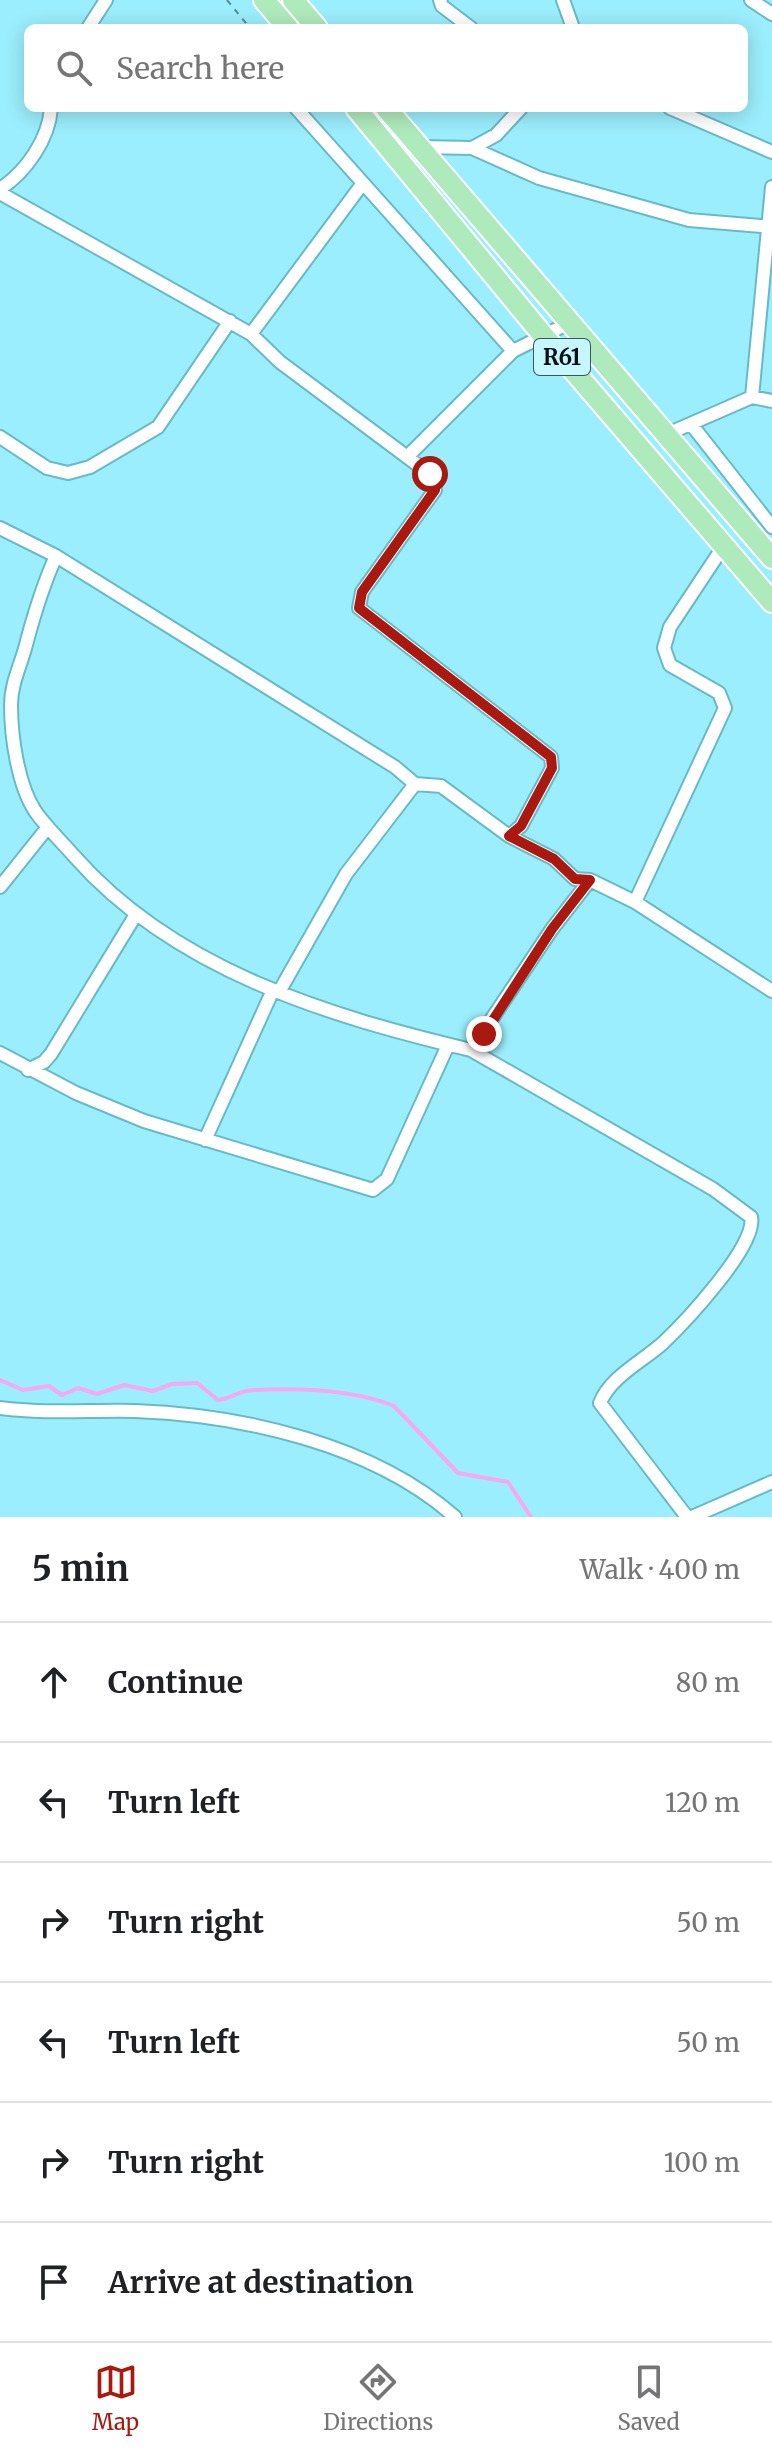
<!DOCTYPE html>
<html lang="en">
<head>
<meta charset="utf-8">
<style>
	:root { --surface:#fff; --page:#f2f2f2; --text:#202124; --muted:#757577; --line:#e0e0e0; --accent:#aa190f }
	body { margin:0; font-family:Merriweather,serif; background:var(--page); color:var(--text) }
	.stop { position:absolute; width:24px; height:24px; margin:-18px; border:6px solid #aa190f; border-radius:50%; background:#fff }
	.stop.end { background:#aa190f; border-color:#fff; box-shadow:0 2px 8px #0008 }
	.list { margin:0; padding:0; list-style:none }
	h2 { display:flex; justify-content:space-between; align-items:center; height:104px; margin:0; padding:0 32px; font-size:34px }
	h2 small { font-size:26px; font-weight:400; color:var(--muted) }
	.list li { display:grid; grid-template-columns:52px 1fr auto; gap:24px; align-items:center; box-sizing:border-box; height:120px; padding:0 32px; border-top:2px solid var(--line) }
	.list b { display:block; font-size:30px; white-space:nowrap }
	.list em { font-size:26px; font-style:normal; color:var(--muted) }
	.icon { flex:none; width:44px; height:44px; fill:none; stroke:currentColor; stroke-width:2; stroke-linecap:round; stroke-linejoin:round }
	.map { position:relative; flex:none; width:772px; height:1517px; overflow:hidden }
	.search { position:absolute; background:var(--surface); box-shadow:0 4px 20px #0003; left:24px; right:24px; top:24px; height:88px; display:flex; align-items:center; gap:20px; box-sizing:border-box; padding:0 28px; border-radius:12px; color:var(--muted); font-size:30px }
	.sheet { height:824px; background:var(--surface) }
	nav { display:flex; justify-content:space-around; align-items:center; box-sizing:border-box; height:112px; border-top:2px solid var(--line); background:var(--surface); font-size:22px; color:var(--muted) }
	nav a { display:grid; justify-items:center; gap:4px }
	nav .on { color:var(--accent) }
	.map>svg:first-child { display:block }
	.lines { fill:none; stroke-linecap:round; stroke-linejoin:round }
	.stream { stroke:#f7a8f1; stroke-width:4 }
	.minor-casing { stroke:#68bac8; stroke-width:16 }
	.primary-casing { stroke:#fff; stroke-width:24 }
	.path { stroke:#568c96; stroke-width:2; stroke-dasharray:6 6; stroke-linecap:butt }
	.minor { stroke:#fff; stroke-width:12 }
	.primary { stroke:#afeabc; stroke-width:20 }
	.route { stroke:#aa190f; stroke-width:10 }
	.labels { text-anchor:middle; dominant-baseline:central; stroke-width:8; stroke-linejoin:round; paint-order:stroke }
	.shield { fill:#c6f6fe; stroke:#3b555a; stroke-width:2 }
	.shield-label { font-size:22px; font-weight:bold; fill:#001014 }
</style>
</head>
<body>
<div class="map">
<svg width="772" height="1517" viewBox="0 0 772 1517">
	<rect width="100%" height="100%" fill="#9beefd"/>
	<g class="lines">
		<path class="stream" d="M0 1380 23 1390 49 1386 62 1395 78 1388 97 1394 124 1385 153 1391 172 1384 197 1383 218 1400C230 1399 241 1390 254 1390 296 1388 352 1389 394 1406L458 1473 508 1482 531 1517"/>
		<g class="minor-casing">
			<path id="minor" d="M440 0 442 6 471 28
				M563 0 573 28
				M751 0 772 14
				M88 28 106 0
				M296 108 513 351
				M670 108 772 152
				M420 147 472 148 539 178 689 220 772 227
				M472 148 496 135 521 108
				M0 189C26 172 49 139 51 108
				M0 193 251 334 280 362 434 477 435 490 362 592 359 608 551 757 552 768 521 826 509 836
				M251 334 363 183
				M752 397 772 187
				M691 424 772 527
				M665 435 752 397 772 401
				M0 437 47 468 68 473 90 467 158 427 230 321
				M407 457 513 351 571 322
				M0 528 56 556 395 767 415 784 441 786 509 836 554 859 575 879 590 880 635 902 772 991
				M56 556C43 585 35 611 27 641 22 663 11 682 11 705 11 737 18 785 35 811 46 827 62 842 75 857 175 970 328 1016 471 1050L552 929 590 880
				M0 887 48 827
				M635 902 725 708 719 693 670 665 664 648 670 627 723 547
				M279 992 346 874 415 784
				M471 1050 713 1189 751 1217C758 1245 683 1324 663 1343 643 1361 610 1377 600 1403L687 1517
				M0 1053 76 1093 144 1121 373 1190 387 1179 448 1045
				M28 1070 44 1062 51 1054 135 916
				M205 1140 273 990
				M0 1408C45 1414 89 1410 135 1411 242 1415 373 1444 455 1517
				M692 1517 772 1482"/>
		</g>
		<g class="primary-casing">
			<path id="primary" d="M264 0 288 28
				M293 0 317 28
				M356 108 542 334 772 602
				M386 108 772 558"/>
		</g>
		<path class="path" d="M227 0 250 28"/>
		<use href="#minor" class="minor"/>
		<use href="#primary" class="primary"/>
	</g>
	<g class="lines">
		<path class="route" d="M430 474 436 482 435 490 362 592 359 608 551 757 552 768 521 826 509 836 554 859 575 879 590 880 552 929 484 1034"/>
	</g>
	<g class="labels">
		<rect class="shield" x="534" y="339" width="56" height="36" rx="6"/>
		<g class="shield-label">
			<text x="562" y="357">R61</text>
		</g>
	</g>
</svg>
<div class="stop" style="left:430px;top:474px"></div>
<div class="stop end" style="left:484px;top:1034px"></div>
<div class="search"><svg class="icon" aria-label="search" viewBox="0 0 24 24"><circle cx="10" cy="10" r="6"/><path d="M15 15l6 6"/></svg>Search here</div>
</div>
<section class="sheet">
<h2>5 min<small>Walk · 400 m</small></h2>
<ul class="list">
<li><svg class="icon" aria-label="ahead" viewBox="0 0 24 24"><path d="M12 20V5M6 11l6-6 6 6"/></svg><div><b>Continue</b></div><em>80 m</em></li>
<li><svg class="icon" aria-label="left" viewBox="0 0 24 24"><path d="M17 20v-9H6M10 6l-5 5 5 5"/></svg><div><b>Turn left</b></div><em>120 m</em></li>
<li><svg class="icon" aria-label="right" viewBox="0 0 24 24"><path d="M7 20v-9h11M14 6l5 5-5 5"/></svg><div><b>Turn right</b></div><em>50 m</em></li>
<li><svg class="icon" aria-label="left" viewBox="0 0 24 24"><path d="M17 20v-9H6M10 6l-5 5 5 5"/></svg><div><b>Turn left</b></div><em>50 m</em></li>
<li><svg class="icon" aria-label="right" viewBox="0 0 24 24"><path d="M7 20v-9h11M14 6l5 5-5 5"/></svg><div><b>Turn right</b></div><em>100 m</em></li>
<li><svg class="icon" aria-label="arrive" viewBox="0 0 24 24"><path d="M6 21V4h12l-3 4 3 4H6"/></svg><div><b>Arrive at destination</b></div></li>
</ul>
</section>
<nav>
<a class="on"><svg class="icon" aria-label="map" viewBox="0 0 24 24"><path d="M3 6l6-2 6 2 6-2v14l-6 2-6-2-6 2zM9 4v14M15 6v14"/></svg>Map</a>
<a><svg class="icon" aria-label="directions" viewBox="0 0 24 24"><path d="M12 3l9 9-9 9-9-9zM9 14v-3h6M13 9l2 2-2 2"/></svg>Directions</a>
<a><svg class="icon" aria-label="saved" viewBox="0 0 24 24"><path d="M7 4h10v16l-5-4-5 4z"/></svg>Saved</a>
</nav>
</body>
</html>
